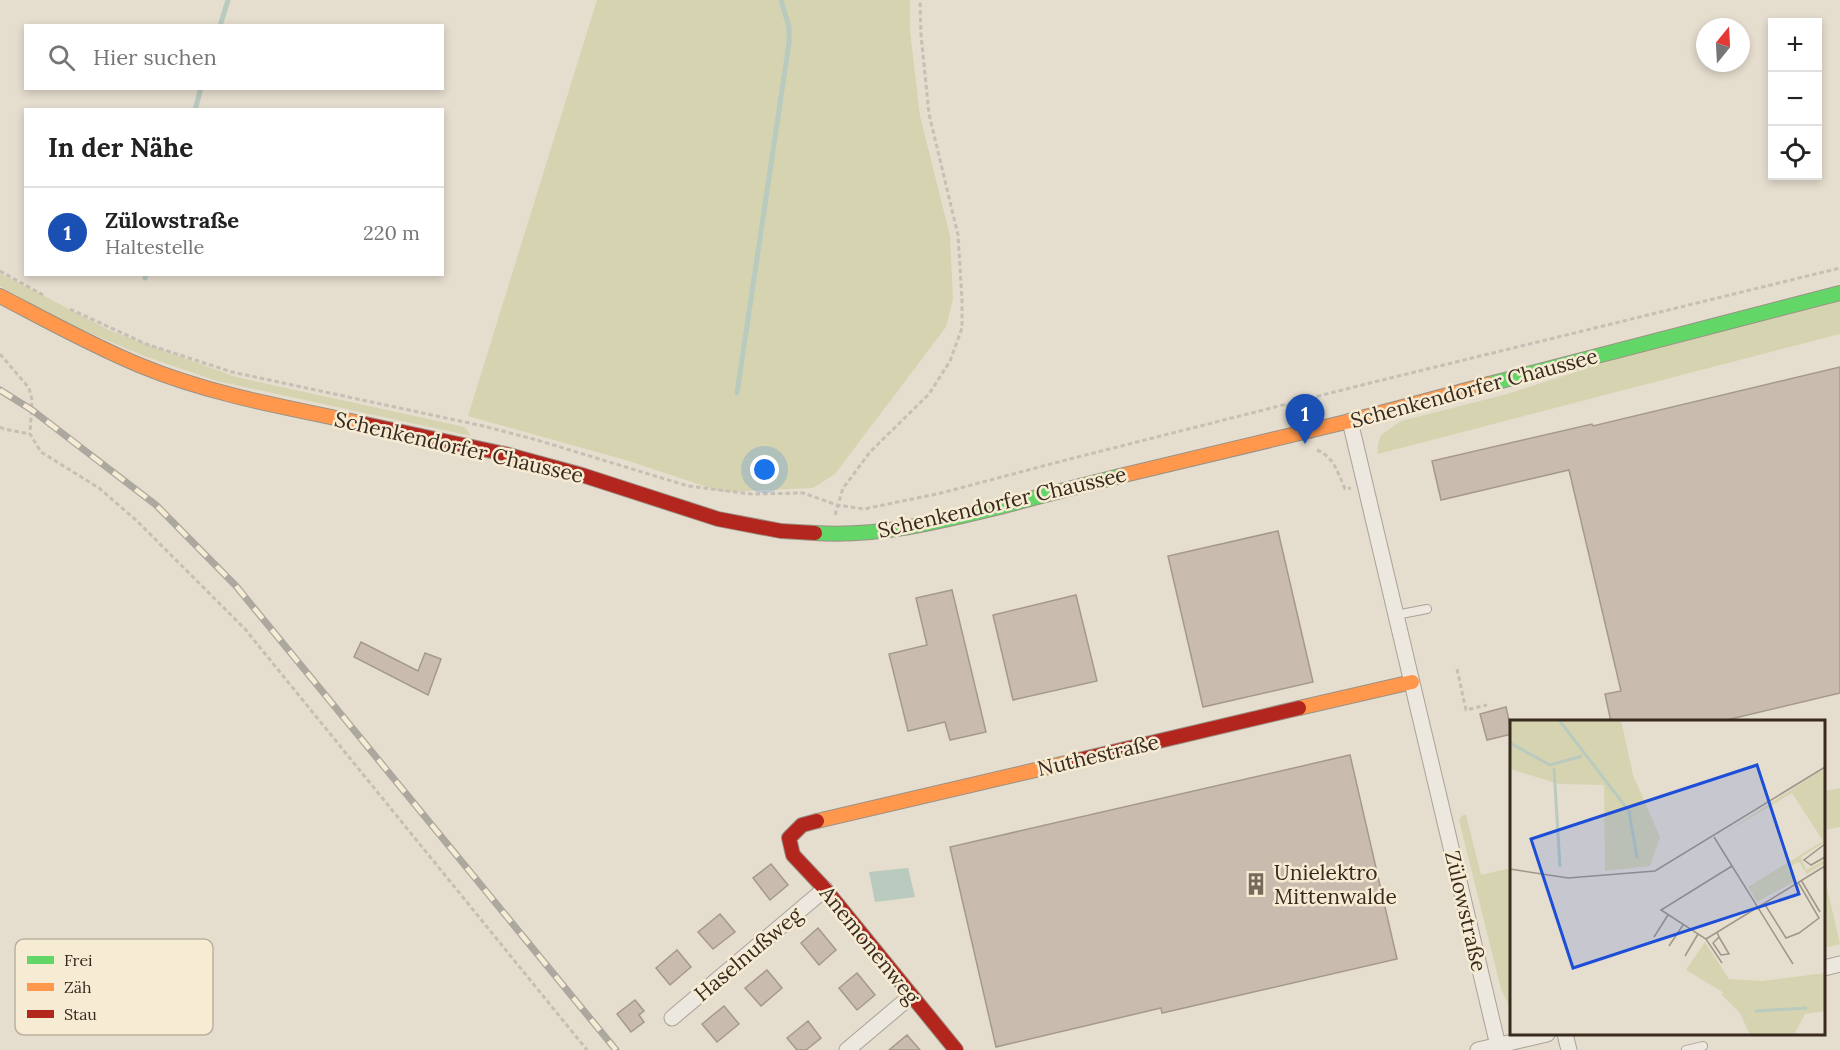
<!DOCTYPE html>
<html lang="de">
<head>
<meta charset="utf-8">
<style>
	:root { --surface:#fff; --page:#f6f6f6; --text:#222; --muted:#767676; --line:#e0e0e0; --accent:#75695c }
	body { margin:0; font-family:Lora,serif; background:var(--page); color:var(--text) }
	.controls { position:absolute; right:18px; top:18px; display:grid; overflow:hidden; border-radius:0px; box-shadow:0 3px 9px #0003 }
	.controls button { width:54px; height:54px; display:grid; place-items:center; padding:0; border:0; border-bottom:2px solid var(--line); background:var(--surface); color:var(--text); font:30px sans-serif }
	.compass { position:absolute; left:1696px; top:18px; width:54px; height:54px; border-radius:50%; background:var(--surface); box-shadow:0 3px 9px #0003; rotate:18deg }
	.you { position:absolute; left:765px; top:470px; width:21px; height:21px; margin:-15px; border:4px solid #fff; border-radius:50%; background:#1a73e8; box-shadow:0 0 0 9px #1a73e833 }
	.badge { display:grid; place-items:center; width:39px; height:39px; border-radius:50%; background:var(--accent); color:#fff; font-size:20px; font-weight:700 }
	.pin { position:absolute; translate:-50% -50px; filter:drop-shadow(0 2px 3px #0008) }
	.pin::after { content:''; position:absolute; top:32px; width:21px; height:18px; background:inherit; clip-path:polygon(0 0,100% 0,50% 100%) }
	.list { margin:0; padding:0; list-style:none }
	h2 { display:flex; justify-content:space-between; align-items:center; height:78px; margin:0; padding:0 24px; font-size:26px }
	h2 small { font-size:20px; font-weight:400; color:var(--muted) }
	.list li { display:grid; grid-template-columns:39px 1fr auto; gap:18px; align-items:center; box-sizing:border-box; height:90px; padding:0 24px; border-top:2px solid var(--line) }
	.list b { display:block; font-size:22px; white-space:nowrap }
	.list p { margin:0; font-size:20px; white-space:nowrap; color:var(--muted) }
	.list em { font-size:20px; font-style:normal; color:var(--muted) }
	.icon { flex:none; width:33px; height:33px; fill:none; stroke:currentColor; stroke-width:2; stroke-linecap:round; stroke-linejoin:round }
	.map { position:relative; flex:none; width:1840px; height:1050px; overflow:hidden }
	.search { position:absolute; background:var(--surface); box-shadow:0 3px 9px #0003; left:24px; top:24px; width:420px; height:66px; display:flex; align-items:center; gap:15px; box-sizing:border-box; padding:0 21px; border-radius:0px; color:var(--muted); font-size:22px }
	.panel { position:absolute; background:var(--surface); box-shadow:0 3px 9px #0003; left:24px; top:108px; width:420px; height:168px; border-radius:0px }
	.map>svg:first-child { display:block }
	.green { fill:#d6d4b0 }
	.water { fill:#b9cabf }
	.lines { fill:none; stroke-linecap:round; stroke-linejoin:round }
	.stream { stroke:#b9cabf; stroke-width:5 }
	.building { fill:#c9bbae; stroke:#a5998d; stroke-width:1.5 }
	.lane-casing { stroke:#aaa296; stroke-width:10 }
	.street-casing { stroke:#aaa296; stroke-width:17 }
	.fast-casing { stroke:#9a9286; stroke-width:16 }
	.slow-casing { stroke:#9a9286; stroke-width:16 }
	.jam-casing { stroke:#9a9286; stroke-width:16 }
	.path { stroke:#c5bfb6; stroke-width:3; stroke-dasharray:4.5 3; stroke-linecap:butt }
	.lane { stroke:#ede8df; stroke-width:8 }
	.street { stroke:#ede8df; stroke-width:15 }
	.fast { stroke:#63d668; stroke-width:14 }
	.slow { stroke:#ff974d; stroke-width:14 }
	.jam { stroke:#b3261e; stroke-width:14 }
	.rail-casing { stroke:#aca79f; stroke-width:7 }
	.rail { stroke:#f6ebd3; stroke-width:4.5; stroke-dasharray:14; stroke-linecap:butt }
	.labels { text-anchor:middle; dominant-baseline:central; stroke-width:5; stroke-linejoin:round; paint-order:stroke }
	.street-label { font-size:21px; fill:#392a1e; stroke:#f6ebd3 }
	.poi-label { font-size:21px; fill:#392a1e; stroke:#f6ebd3; text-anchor:start }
	.inset-river { fill:none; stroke:#b9cabf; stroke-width:3 }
	.inset-road { fill:none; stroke:#a09588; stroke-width:1.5 }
	.view { fill:#1d4ed8; fill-opacity:0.15; stroke:#1d4ed8; stroke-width:3 }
	.inset-edge { fill:none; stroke:#392a1e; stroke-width:3 }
	.key { fill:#f6ebd3; stroke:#bdb19d; stroke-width:1.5 }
	.key-label { font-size:16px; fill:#392a1e }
</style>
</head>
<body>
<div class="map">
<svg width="1840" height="1050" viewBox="0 0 1840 1050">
	<rect width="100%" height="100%" fill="#e5ddce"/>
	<path class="green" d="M597 0H910V31L920 116 950 236 953 299 946 327 835 474 813 488 722 492 629 461 468 416Z
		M0 273 111 331 236 377 465 427 471 436 217 381 144 356 57 319 0 286Z
		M1840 301V334L1378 454V444L1381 435 1401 421 1507 394 1639 352Z
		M1840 788V827L1824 830V791Z
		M1463 815H1466L1481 875 1511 868V1008L1508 1004 1501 989 1459 820Z
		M1824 874 1840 944 1824 948Z"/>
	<path class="water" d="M908 868 915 897 875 902 869 872Z"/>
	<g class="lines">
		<path class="stream" d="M220 26 228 0
			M195 110 201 88
			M145 278 146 274
			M737 393 789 43V27L781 0"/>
	</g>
	<path class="building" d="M1840 367V693L1718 722H1611L1605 694 1621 691 1569 470 1441 500 1432 461 1592 424 1593 426Z
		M1278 531 1313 682 1203 707 1168 556Z
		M952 590 986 732 950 740 945 722 908 731 889 654 927 645 916 598Z
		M1076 595 1097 681 1013 700 993 615Z
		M361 642 418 671 425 653 441 659 428 695 354 657Z
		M1506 707 1512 734 1487 740 1480 714Z
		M1350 755 1397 959 1162 1013 1161 1008 996 1047 950 847Z
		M771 864 788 885 770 900 753 878Z
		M720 914 735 932 713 949 698 932Z
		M818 928 836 950 819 965 801 943Z
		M677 950 691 967 670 985 656 968Z
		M767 970 782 988 761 1006 745 988Z
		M857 973 875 995 857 1010 839 988Z
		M635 1000 644 1011 639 1015 644 1022 631 1032 617 1014Z
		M724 1006 739 1024 717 1042 702 1024Z
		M808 1021 821 1038 806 1050H797L787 1038Z
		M907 1035 920 1050H889Z"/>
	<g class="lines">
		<g class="lane-casing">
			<path id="lane" d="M1396 615 1427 609
				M1686 1050 1703 1046"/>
		</g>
		<g class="street-casing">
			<path id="street" d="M1350 421 1499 1050
				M1824 968 1840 964
				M672 1018 825 889
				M1565 1034 1569 1050
				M847 1050 911 996
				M1478 1050 1547 1034"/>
		</g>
		<g class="fast-casing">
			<path id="fast" d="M1489 384 1840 293
				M815 533C879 537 939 522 1000 507 1040 496 1080 486 1120 476"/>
		</g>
		<g class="slow-casing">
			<path id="slow" d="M0 296C46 320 91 345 139 365 211 395 289 408 365 424
				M1120 476 1350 421 1489 384
				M1299 708 1412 682
				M817 821 1070 762"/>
		</g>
		<g class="jam-casing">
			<path id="jam" d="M365 424 505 454 582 475 718 519 781 531 815 533
				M1070 762 1299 708
				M817 821 802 825 789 838 793 855 825 889 956 1050"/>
		</g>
		<path class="path" d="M0 271 43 295
			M70 309 146 344 232 372 483 426 537 440 688 486 751 494 803 493 837 505 864 509 941 493 1062 461 1370 383 1840 268
			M0 354 29 388 32 400 30 434 41 452 99 488 137 521 245 629 587 1050
			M1287 404 1290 417
			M0 427 4 429 30 434
			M1317 450C1334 457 1338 473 1345 489L1351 488
			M835 515 843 488 850 479 870 452 929 394 950 361 962 328V300L958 235 929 114 921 35 920 0
			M1457 669 1466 710 1487 705"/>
		<use href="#lane" class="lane"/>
		<use href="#street" class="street"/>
		<use href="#fast" class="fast"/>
		<use href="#slow" class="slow"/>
		<use href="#jam" class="jam"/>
		<g class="rail-casing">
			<path id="rail" d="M0 390 32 410 156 505 236 586 616 1050"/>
		</g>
		<use href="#rail" class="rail"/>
	</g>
	<defs>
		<g id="building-bare" transform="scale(1.8)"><path d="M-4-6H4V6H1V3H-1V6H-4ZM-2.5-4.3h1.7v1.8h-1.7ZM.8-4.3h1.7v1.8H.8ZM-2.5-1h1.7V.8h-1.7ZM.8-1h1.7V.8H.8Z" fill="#75695c" stroke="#f6ebd3" stroke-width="2.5" paint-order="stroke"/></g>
	</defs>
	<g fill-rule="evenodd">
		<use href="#building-bare" x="1256" y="884"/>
	</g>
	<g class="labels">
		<g class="street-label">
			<text transform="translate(1474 388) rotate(-15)">Schenkendorfer Chaussee</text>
			<text transform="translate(459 447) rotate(13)">Schenkendorfer Chaussee</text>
			<text transform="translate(1002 502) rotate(-13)">Schenkendorfer Chaussee</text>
			<text transform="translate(1098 755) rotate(-13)">Nuthestraße</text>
			<text transform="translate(1466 911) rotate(77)">Zülowstraße</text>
			<text transform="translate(870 945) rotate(51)">Anemonenweg</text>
			<text transform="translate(748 954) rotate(-40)">Haselnußweg</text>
		</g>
		<g class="poi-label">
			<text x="1274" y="872">Unielektro<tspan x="1274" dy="24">Mittenwalde</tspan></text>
		</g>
	</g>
	<g transform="translate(1510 720)">
		<rect width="315" height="315" fill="#e5ddce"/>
		<path d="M0 0H111L123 55 150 117 140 146 95 151 94 65 49 64 0 49ZM315 48V122L291 137 296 150 315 140V143L297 154 289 142 277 148 285 161 247 182 234 160 238 167 313 121 282 73 208 117ZM195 222 219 259 252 261 315 253V291L295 294 284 315H240L230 293 211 274 214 273 176 250Z" fill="#d6d4b0"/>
		<path class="inset-river" d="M49 0 119 91 127 138M0 23 40 45 72 36M44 48 50 147M245 291 297 288"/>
		<path class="inset-road" d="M204 117 283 244M315 124 294 140 301 145 315 137M0 149 58 158 145 151 315 47M291 160 310 192M254 183 276 218 289 213 309 198 288 162M207 212 209 217 203 223 211 235 219 234 209 217M144 217 158 195M196 219 315 146M159 226 173 205M175 236 188 214M212 243 196 219 151 190 222 146"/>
		<path class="view" d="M247 45 289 174 63 248 21 119Z"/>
		<rect width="315" height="315" class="inset-edge"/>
	</g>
	<rect x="15" y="939" width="198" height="96" rx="9" class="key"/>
	<rect x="27" y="956" width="27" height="8" fill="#63d668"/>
	<rect x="27" y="983" width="27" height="8" fill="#ff974d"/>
	<rect x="27" y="1010" width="27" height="8" fill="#b3261e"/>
	<g class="key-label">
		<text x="64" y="966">Frei</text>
		<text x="64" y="993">Zäh</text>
		<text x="64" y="1020">Stau</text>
	</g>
</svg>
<div class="controls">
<button>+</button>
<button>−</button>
<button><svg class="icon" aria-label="locate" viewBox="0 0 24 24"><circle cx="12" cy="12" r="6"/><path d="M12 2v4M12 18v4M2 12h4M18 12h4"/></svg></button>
</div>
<svg class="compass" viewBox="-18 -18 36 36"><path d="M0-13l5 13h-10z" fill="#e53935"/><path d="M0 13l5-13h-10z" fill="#767676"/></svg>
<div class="you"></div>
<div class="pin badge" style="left:1305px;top:444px;background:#1a4fb4">1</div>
<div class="search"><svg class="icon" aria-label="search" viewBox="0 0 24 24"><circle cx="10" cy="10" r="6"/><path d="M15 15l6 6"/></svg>Hier suchen</div>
<section class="panel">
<h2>In der Nähe<small></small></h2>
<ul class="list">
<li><span class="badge" style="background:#1a4fb4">1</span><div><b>Zülowstraße</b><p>Haltestelle</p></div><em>220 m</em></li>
</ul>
</section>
</div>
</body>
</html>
